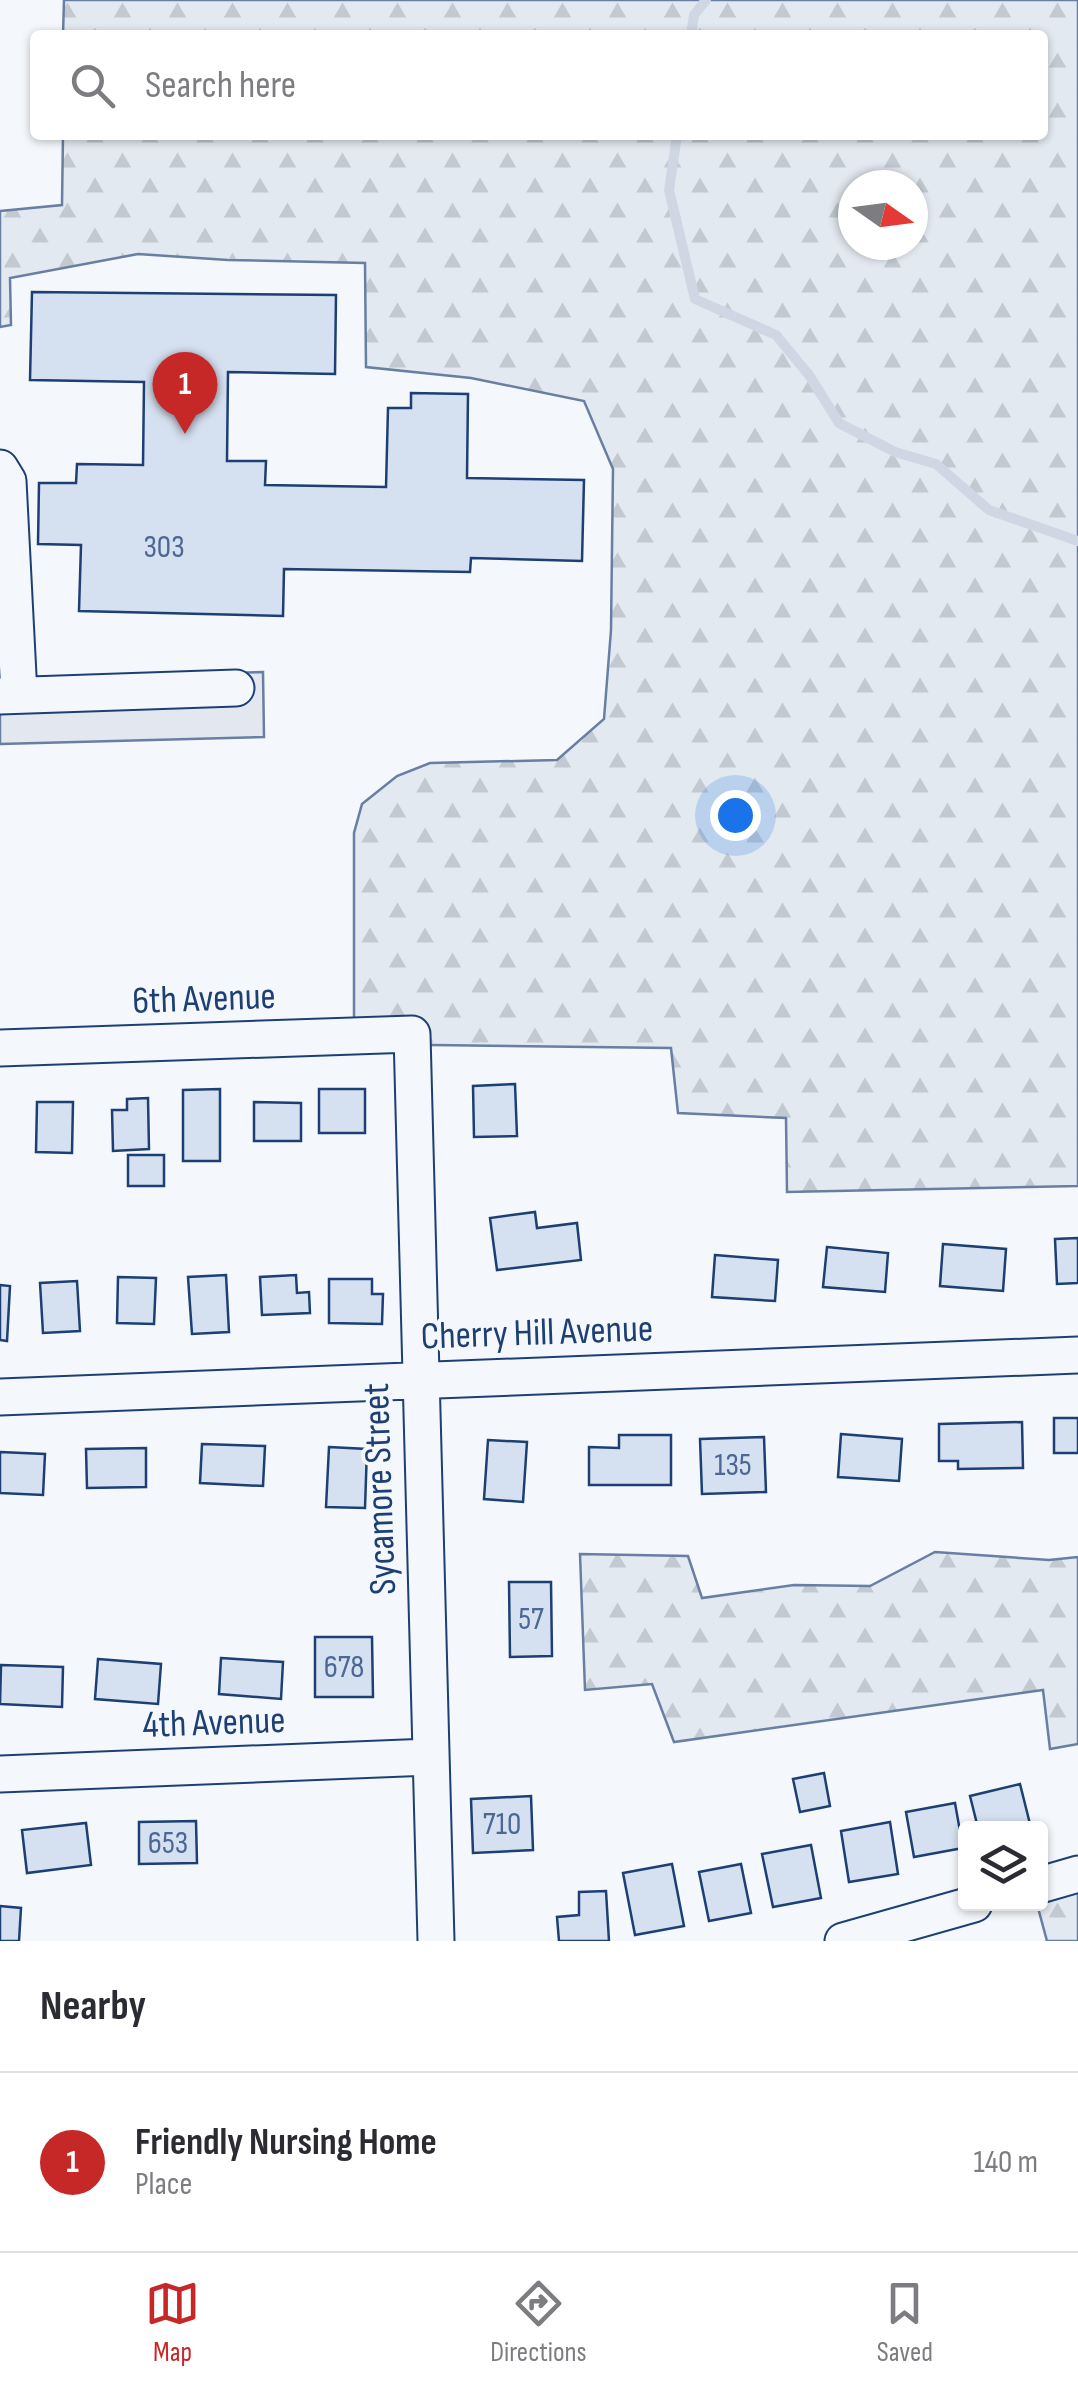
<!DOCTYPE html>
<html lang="en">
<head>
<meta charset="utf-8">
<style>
	:root { --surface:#fff; --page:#f2f2f3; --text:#2b2b33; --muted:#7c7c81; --line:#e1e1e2; --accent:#c62828 }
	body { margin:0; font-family:"Sofia Sans Condensed",sans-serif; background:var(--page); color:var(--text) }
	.controls { position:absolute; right:30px; bottom:30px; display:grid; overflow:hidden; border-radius:10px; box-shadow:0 2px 8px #0004 }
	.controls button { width:90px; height:90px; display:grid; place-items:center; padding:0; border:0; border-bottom:2px solid var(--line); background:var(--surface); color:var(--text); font:50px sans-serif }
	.compass { position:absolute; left:838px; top:170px; width:90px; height:90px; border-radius:50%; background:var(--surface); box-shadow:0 2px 8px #0004; rotate:104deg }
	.you { position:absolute; left:735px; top:815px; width:35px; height:35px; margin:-25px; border:8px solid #fff; border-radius:50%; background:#1a73e8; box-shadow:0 0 0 15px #1a73e833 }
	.badge { display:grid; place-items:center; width:65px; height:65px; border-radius:50%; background:var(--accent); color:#fff; font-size:32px; font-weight:700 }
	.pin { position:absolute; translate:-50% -82px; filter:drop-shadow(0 2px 5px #0008) }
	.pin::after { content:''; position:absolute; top:52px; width:35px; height:30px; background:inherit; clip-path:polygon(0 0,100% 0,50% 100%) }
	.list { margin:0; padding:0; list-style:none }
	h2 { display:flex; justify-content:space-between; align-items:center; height:130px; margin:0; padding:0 40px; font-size:42px }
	h2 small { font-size:32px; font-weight:400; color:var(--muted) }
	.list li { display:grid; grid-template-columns:65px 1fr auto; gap:30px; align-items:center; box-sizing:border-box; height:180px; padding:0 40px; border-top:2px solid var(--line) }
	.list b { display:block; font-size:38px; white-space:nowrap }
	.list p { margin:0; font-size:32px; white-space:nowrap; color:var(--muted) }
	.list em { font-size:32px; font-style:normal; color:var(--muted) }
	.icon { flex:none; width:55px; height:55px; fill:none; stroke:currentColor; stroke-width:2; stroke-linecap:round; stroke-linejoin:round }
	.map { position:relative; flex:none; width:1078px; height:1941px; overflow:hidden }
	.search { position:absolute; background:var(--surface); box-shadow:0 2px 8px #0004; left:30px; right:30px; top:30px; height:110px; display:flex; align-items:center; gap:25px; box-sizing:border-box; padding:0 35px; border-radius:10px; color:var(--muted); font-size:38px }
	.sheet { height:310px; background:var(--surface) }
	nav { display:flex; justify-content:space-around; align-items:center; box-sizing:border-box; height:140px; border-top:2px solid var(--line); background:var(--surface); font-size:28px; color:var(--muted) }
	nav a { display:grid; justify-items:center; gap:5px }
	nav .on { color:var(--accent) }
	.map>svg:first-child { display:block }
	.forest { fill:url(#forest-firs); stroke:#687fa3; stroke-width:2.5; fill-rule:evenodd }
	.parking { fill:#e3e8f0; stroke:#687fa3; stroke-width:2.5 }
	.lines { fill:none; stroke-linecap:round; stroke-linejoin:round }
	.stream { stroke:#cfd7e4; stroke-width:10 }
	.building { fill:#d5e0f0; stroke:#1d3f73; stroke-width:2.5 }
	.minor-casing { stroke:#1d3f73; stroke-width:39 }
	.minor { stroke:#f4f7fb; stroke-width:35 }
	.labels { text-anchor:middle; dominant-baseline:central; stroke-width:8; stroke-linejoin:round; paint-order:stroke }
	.number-label { font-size:32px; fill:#4b6792 }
	.street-label { font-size:38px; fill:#1d3f73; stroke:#f4f7fb }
</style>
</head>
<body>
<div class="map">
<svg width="1078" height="1941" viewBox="0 0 1078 1941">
	<defs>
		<pattern id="forest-firs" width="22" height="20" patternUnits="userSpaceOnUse" patternTransform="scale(2.5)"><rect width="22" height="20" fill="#e3e9f0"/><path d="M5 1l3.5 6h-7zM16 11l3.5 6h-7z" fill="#c2c9d1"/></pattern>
	</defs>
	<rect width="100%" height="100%" fill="#f4f7fb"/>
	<path class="forest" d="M64 0H1078V1186L787 1192 786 1118 678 1113 671 1048 354 1044V833L362 804 397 776 430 763 557 760 604 719 611 630 613 469 584 401 471 378 366 367 365 263 228 260 138 254 10 278 11 325 0 327V211L62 205 63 135H1043V35H63ZM853 185H913V245H853Z
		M935 1552 1049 1560 1078 1557V1744L1050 1749 1043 1690 674 1742 652 1684 585 1690 580 1554 688 1556 702 1598 794 1585 870 1586Z
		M1078 1881V1941H1047L1037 1904H1040L1041 1893Z"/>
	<path class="parking" d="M263 672 264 737 0 744V678Z"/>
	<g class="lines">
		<path class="stream" d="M691 35 694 15 706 0
			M677 135 669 190 695 299 776 335 809 375 839 423 895 452 936 464 989 510 1078 541"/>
	</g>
	<path class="building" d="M32 292 336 295 335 374 228 372 227 461H266L265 485 386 487 388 408H411V393L468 394 467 478 584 480 582 561 471 558 470 572 284 569 283 616 79 611 81 545 38 544 39 483H76L77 464 143 465 144 382 30 380Z
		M515 1084 517 1136 474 1137 473 1086Z
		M220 1089V1161H183V1090Z
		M319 1089H365V1133H319Z
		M148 1098 149 1149 113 1151 112 1110H127V1099Z
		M37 1102H73L72 1153 36 1152Z
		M254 1102 301 1103V1141H254Z
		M128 1155H164V1186H128Z
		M535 1212 537 1228 577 1223 581 1260 497 1270 490 1218Z
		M1078 1238V1283L1057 1284 1055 1239Z
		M943 1244 1006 1249 1003 1291 940 1286Z
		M827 1247 888 1253 885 1292 823 1287Z
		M715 1255 778 1260 775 1301 712 1297Z
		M226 1275 229 1332 192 1334 188 1277Z
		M296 1275 297 1293 309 1292 310 1313 262 1315 260 1277Z
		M118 1277 156 1278 154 1324 117 1323Z
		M329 1279H372V1294H383L382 1324 329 1323Z
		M77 1281 80 1331 43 1333 40 1283Z
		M0 1285 10 1286 7 1341 0 1340Z
		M1054 1418H1078V1453H1054Z
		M1022 1422 1023 1468 958 1469V1461H939V1424Z
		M841 1434 902 1439 899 1481 838 1477Z
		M619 1435H671V1485H589V1447L619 1448Z
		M764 1437 766 1492 702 1494 700 1439Z
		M488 1440 527 1442 523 1502 484 1499Z
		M202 1444 265 1446 263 1486 200 1483Z
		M329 1447 367 1449 365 1508 326 1507Z
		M146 1448V1487L87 1488 86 1449Z
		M0 1452 45 1454 43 1495 0 1493Z
		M509 1582H551L552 1656 510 1657Z
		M315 1637H372L373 1697H315Z
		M221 1658 283 1662 281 1699 219 1694Z
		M98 1659 161 1664 158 1704 95 1699Z
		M1 1665 63 1667 62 1707 0 1704Z
		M824 1773 830 1806 800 1812 793 1779Z
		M1020 1784 1031 1828H978L970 1796Z
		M531 1796 533 1850 473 1853 471 1799Z
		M955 1803 963 1848 914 1857 906 1812Z
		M196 1821 197 1863 139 1864V1822Z
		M890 1822 898 1874 849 1882 841 1831Z
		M86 1823 91 1865 27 1873 22 1830Z
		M811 1845 821 1898 773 1907 762 1854Z
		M672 1864 684 1926 635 1935 623 1873Z
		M741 1864 751 1913 709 1921 699 1872Z
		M606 1891 609 1941H559L557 1917 579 1915V1892Z
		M0 1906 21 1908 19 1941H0Z"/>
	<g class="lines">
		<g class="minor-casing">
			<path id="minor" d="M0 468 8 481 19 695
				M0 696 236 688
				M0 1048 412 1034 436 1941
				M0 1397 1078 1355
				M0 1774 430 1757
				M1040 1885 1078 1874
				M843 1941 974 1904"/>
		</g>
		<use href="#minor" class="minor"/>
	</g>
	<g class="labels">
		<g class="number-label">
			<text x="164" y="547">303</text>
			<text x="733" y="1465">135</text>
			<text x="531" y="1619">57</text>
			<text x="344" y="1667">678</text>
			<text x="502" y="1824">710</text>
			<text x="168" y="1843">653</text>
		</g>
		<g class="street-label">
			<text transform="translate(204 999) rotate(-2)">6th Avenue</text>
			<text transform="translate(537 1333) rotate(-2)">Cherry Hill Avenue</text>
			<text transform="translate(380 1489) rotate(-92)">Sycamore Street</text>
			<text transform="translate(214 1723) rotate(-2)">4th Avenue</text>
		</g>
	</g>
</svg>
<div class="controls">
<button><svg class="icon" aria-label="layers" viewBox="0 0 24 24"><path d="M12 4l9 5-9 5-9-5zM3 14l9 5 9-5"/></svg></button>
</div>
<svg class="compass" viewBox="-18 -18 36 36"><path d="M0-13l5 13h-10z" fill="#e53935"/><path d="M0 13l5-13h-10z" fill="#7c7c81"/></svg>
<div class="you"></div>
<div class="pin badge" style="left:185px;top:434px">1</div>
<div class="search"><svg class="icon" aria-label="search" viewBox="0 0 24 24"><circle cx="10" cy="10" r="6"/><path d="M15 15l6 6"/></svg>Search here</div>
</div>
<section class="sheet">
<h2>Nearby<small></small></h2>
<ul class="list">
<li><span class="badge">1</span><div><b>Friendly Nursing Home</b><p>Place</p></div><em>140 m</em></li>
</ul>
</section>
<nav>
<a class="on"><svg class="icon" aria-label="map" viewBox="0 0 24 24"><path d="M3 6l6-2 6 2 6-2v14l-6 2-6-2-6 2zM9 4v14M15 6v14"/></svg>Map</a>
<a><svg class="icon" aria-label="directions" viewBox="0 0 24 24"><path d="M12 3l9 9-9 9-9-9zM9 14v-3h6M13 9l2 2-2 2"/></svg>Directions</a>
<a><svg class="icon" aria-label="saved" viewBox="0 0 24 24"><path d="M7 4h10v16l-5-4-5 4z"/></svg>Saved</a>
</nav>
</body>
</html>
